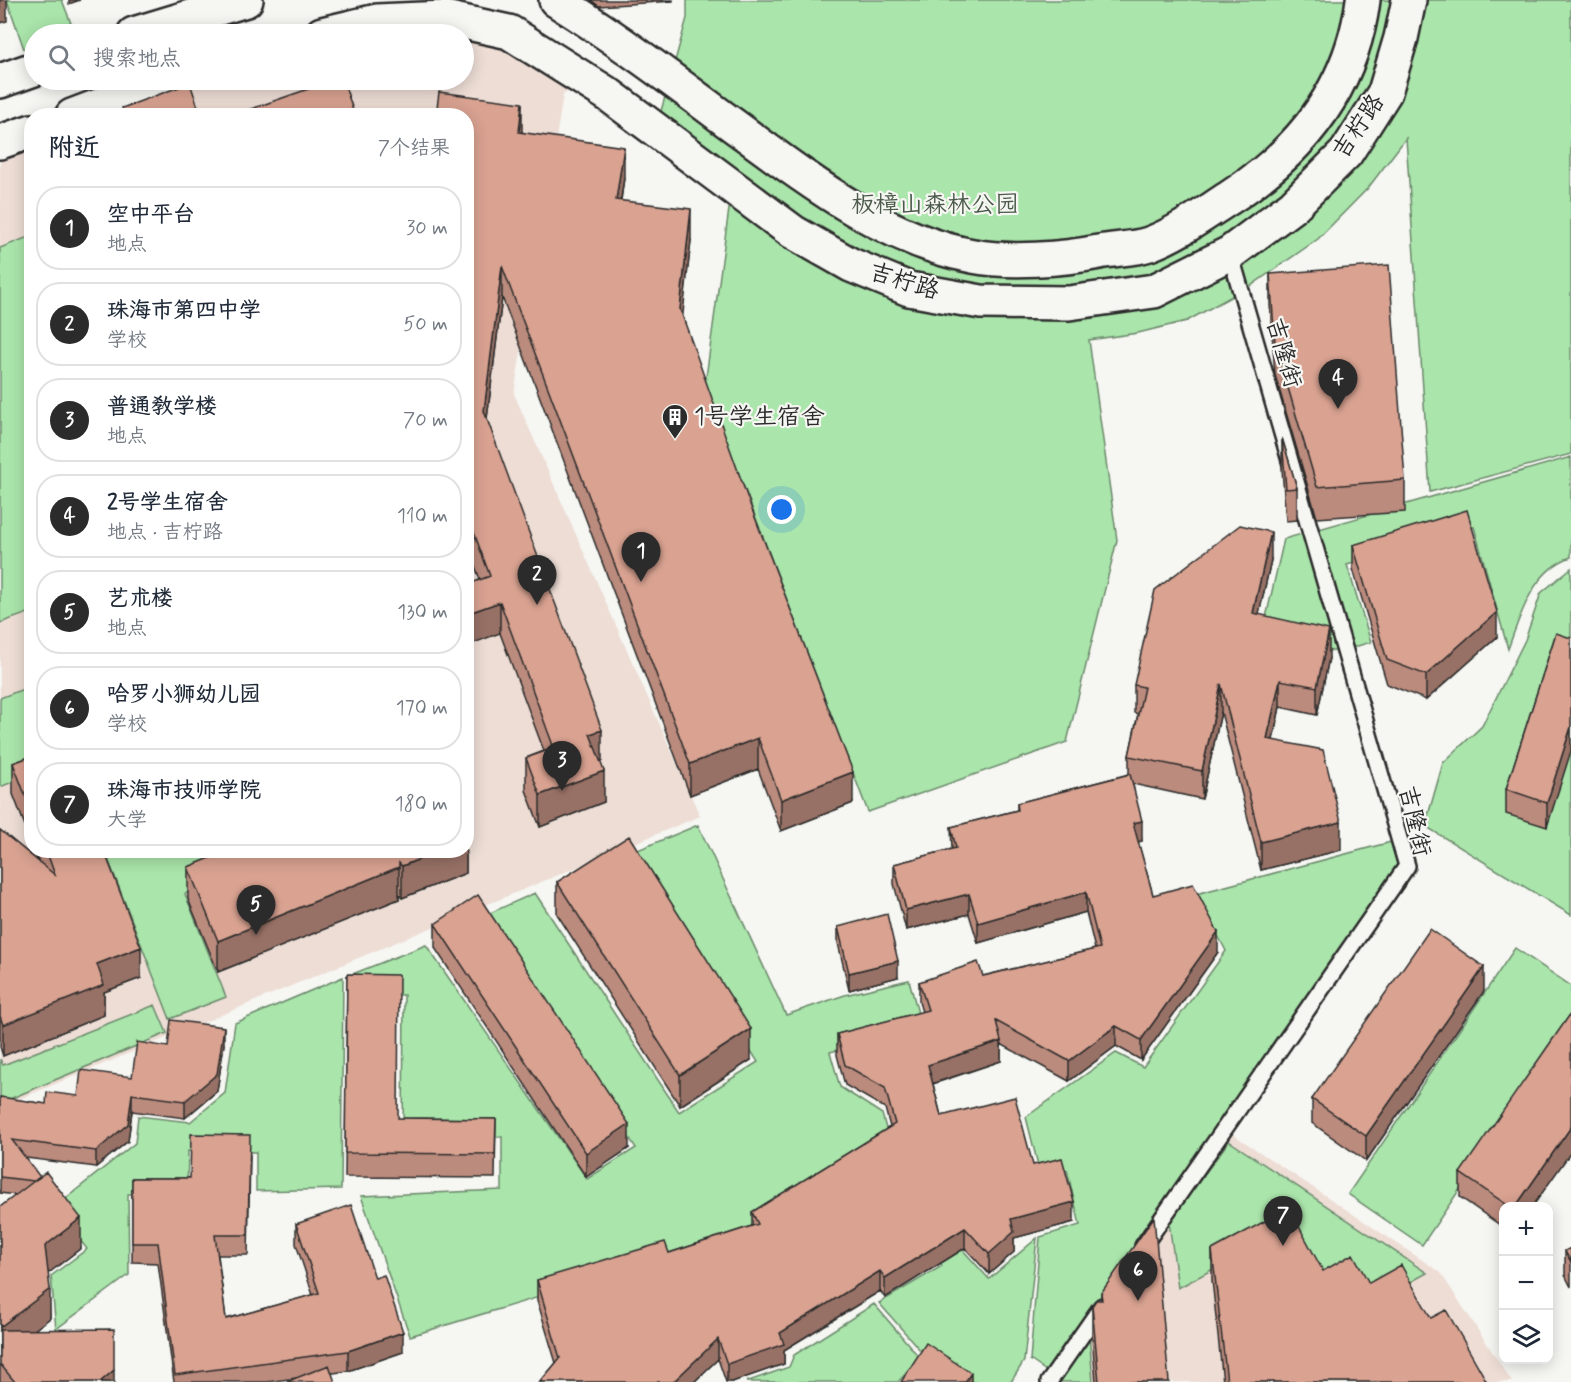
<!DOCTYPE html>
<html lang="zh">
<head>
<meta charset="utf-8">
<style>
	:root { --surface:#fff; --page:#f2f2f3; --text:#1f2937; --muted:#747a83; --line:#e0e1e3; --accent:#2b2b2b }
	body { margin:0; font-family:Mynerve,"LXGW WenKai TC",sans-serif; background:var(--page); color:var(--text) }
	.controls { position:absolute; right:18px; bottom:18px; display:grid; overflow:hidden; border-radius:12px; box-shadow:0 3px 15px #0003 }
	.controls button { width:54px; height:54px; display:grid; place-items:center; padding:0; border:0; border-bottom:2px solid var(--line); background:var(--surface); color:var(--text); font:30px sans-serif }
	.you { position:absolute; left:782px; top:510px; width:21px; height:21px; margin:-15px; border:4px solid #fff; border-radius:50%; background:#1a73e8; box-shadow:0 0 0 9px #1a73e833 }
	.badge { display:grid; place-items:center; width:39px; height:39px; border-radius:50%; background:var(--accent); color:#fff; font-size:20px; font-weight:700 }
	.pin { position:absolute; translate:-50% -50px; filter:drop-shadow(0 2px 3px #0008) }
	.pin::after { content:''; position:absolute; top:32px; width:21px; height:18px; background:inherit; clip-path:polygon(0 0,100% 0,50% 100%) }
	.list { margin:0; padding:0; list-style:none }
	h2 { display:flex; justify-content:space-between; align-items:center; height:78px; margin:0; padding:0 24px; font-size:26px }
	h2 small { font-size:20px; font-weight:400; color:var(--muted) }
	.list li { display:grid; grid-template-columns:39px 1fr auto; gap:18px; align-items:center; box-sizing:border-box; height:84px; margin:0 12px 12px; padding:0 12px; border:2px solid var(--line); border-radius:24px }
	.list b { display:block; font-size:22px; white-space:nowrap }
	.list p { margin:0; font-size:20px; white-space:nowrap; color:var(--muted) }
	.list em { font-size:20px; font-style:normal; color:var(--muted) }
	.icon { flex:none; width:33px; height:33px; fill:none; stroke:currentColor; stroke-width:2; stroke-linecap:round; stroke-linejoin:round }
	.map { position:relative; flex:none; width:1571px; height:1382px; overflow:hidden }
	.search { position:absolute; background:var(--surface); box-shadow:0 3px 15px #0003; left:24px; top:24px; width:450px; height:66px; display:flex; align-items:center; gap:15px; box-sizing:border-box; padding:0 21px; border-radius:33px; color:var(--muted); font-size:22px }
	.panel { position:absolute; background:var(--surface); box-shadow:0 3px 15px #0003; left:24px; top:108px; width:450px; height:750px; border-radius:24px }
	.map>svg:first-child { display:block }
	.built { fill:#edddd5 }
	.green { fill:#aae5ab; stroke:#6a886b; stroke-width:1.5 }
	.lines { fill:none; stroke-linecap:round; stroke-linejoin:round }
	.lane-casing { stroke:#2b2b2b; stroke-width:20 }
	.secondary-casing { stroke:#2b2b2b; stroke-width:38 }
	.lane { stroke:#f6f6f2; stroke-width:15 }
	.secondary { stroke:#f6f6f2; stroke-width:33 }
	.wall { fill:#bb8b7d; stroke:#2b2b2b; stroke-width:1.5 }
	.shaded-wall { fill:#987166; stroke:#2b2b2b; stroke-width:1.5 }
	.building { fill:#d9a291; stroke:#2b2b2b; stroke-width:1.5 }
	.labels { text-anchor:middle; dominant-baseline:central; stroke-width:4.5; stroke-linejoin:round; paint-order:stroke }
	.street-label { font-size:24px; fill:#2b2b2b; stroke:#f6f6f2 }
	.park-label { font-size:24px; fill:#4b5a4b; stroke:#f6f6f2 }
	.poi-label { font-size:24px; fill:#2b2b2b; stroke:#f6f6f2; text-anchor:start }
</style>
</head>
<body>
<div class="map">
<svg width="1571" height="1382" viewBox="0 0 1571 1382">
	<rect width="100%" height="100%" fill="#f6f6f2"/>
	<filter id="ink" filterUnits="userSpaceOnUse"><feTurbulence type="fractalNoise" baseFrequency=".0167" numOctaves="2"/><feDisplacementMap in="SourceGraphic" scale="12" xChannelSelector="R" yChannelSelector="G"/><feConvolveMatrix kernelMatrix="1 2 1 2 8 2 1 2 1" color-interpolation-filters="sRGB"/></filter>
	<g filter="url(#ink)">
		<path class="built" d="M445 21 584 80 563 95 514 394 700 816 0 1107V144L31 132 32 850H466V116L74 115 169 80H464V34Z
			M1225 1129 1440 1272 1512 1382H1050Z"/>
		<path class="green" d="M7 0H62L74 31 65 34H34V45L24 49Z
			M687 0H1571V454L1430 492 1406 138 1368 188 1318 239 1252 285 1187 321 1138 333 1089 340 1117 540 1067 742 868 812 705 385 732 187 656 129 687 18Z
			M31 236V612L0 623V248Z
			M1571 457V557C1532 571 1521 614 1508 649L1474 527 1347 565 1371 642 1337 652 1262 635 1284 539Z
			M1571 568V915L1425 826 1443 763 1482 726 1525 640 1541 593Z
			M31 686V775L0 787V698Z
			M698 825 786 1015 845 995 909 980 922 1028 830 1052 840 1087 882 1114 890 1143 752 1228 671 1257 410 1336 361 1196 502 1190V1137L403 1136 404 995H351L350 975 426 945 587 1179 636 1148 483 916 535 893 679 1112 758 1062 628 854Z
			M1391 842 1398 867 1049 1373 1030 1360 1040 1237 1080 1225 1067 1170 1041 1177 1026 1117 1116 1053 1143 1067 1226 951 1196 894Z
			M105 851H224L233 873 185 894 226 997 170 1019Z
			M1515 948 1571 986V1025L1422 1245 1348 1194Z
			M343 977 341 1189 256 1191V1152L188 1151 187 1193 128 1194 129 1275 56 1329 51 1276 87 1249 55 1207 135 1143 138 1116 190 1122 225 1093 235 1023Z
			M155 1005 167 1033 0 1103V1059L3 1065Z
			M1229 1141 1427 1273 1371 1304 1328 1290 1293 1226 1178 1288 1169 1222Z
			M925 1208 989 1279 1037 1238 1024 1361 1011 1382H968L920 1350 879 1303 942 1266 911 1216Z
			M874 1304 920 1358 898 1382H746L789 1367 794 1355Z
			M1089 1334 1093 1382H1056Z"/>
		<g class="lines">
			<g class="lane-casing">
				<path id="lane" d="M1143 1246 1407 866 1230 253
					M1049 1382 1102 1306"/>
			</g>
			<g class="secondary-casing">
				<path id="secondary" d="M556 0C615 37 670 78 726 120 799 173 882 240 973 256 1008 263 1064 259 1099 252 1115 249 1134 249 1149 244 1177 234 1204 214 1229 198 1302 151 1352 87 1363 0
					M134 34 246 0
					M322 34 377 21 445 18 509 32 609 95 793 232 851 265 909 289 981 302 1069 303 1154 291 1230 253 1293 206 1346 153 1385 92 1401 38 1409 0
					M0 81 34 69
					M72 116 167 80
					M0 142 32 131"/>
			</g>
			<use href="#lane" class="lane"/>
			<use href="#secondary" class="secondary"/>
		</g>
		<path class="wall" d="M592 0H673V1L599 6 592 1Z
			M466 116 522 132 624 178 621 201 691 240 682 317 853 803 781 831 758 769 690 795 502 297 487 419 602 761 600 762 604 802 540 827 526 790V758L544 751 466 542Z
			M1270 274 1405 480V512L1317 518 1275 375 1270 305Z
			M1282 438 1297 488V520L1286 521 1282 469Z
			M1353 545 1497 637 1426 700 1387 684 1353 569Z
			M1271 560 1259 614 1329 658 1317 715 1280 707 1273 740 1341 850 1261 870 1221 712 1202 799 1133 784 1142 841 1138 842 1153 895 1218 952 1141 1060 1116 1046 1069 1081 1001 1044V1061L933 1084 941 1116 1033 1165 1074 1222 1014 1238V1252L989 1274 965 1248 885 1298 880 1291 784 1350V1364L732 1382H726L718 1359 694 1382H540L556 1363 537 1300V1280L669 1253 752 1226V1212L890 1127 885 1108 845 1085 837 1055V1034L922 1012 919 1002V982L983 976 1095 949 1086 912 978 943 969 914 906 930 894 884V864L952 849 951 827 1017 810V803L1129 774V756L1138 714 1134 713V685Z
			M1556 633 1547 827 1506 814V789Z
			M32 756V844L13 794V763Z
			M0 830 38 861 34 850H104L141 978 104 992V1015L3 1056 0 1047Z
			M466 850V873L402 898 399 894V899L218 972 188 899V867Z
			M557 882 751 1060 680 1106 557 914Z
			M435 924 629 1148 586 1177 435 948Z
			M838 927 898 977 849 990 838 943Z
			M347 974 398 1118 496 1119 495 1178 345 1177Z
			M1484 991 1366 1161 1312 1123V1099Z
			M224 1044 217 1091 185 1118 132 1111 128 1141 96 1167 26 1158 81 1248 48 1273 50 1318 34 1330 114 1382H0V1207L16 1195 0 1193V1097L46 1104 78 1096 132 1077 168 1047Z
			M250 1155 248 1255H218L226 1319 313 1295 296 1244V1224L375 1278 403 1352 348 1371 267 1382H174L158 1263 132 1262V1178H190Z
			M1460 1173 1533 1206H1503V1227L1460 1197Z
			M1571 1248V1287L1565 1275V1251Z
			M1212 1250 1323 1271 1369 1283 1431 1318 1487 1382H1223L1212 1280Z
			M1101 1293 1169 1382H1096L1092 1337V1306L1101 1300Z"/>
		<path class="shaded-wall" d="M0 0H7V21L0 23Z
			M69 0H80L69 4Z
			M522 103V134L519 132Z
			M624 147V178L616 232V200Z
			M691 209V240L680 341V309Z
			M502 266V297L484 442V411Z
			M1271 532V560L1253 641V613Z
			M500 602V633L466 646V614Z
			M1497 612V637L1426 700V675Z
			M1329 630V658L1317 715V687Z
			M1280 680V707L1267 767V739Z
			M1221 684V712L1202 799V771Z
			M1571 727V751L1547 827V803Z
			M602 730V761L590 766V734Z
			M758 738V769L690 795V764Z
			M604 771V802L540 827V795Z
			M853 772V803L781 831V800Z
			M1142 821V841L1133 843V823Z
			M1341 822V850L1261 870V842Z
			M442 850H466V873L402 898V866Z
			M399 867V899L218 972V941Z
			M1086 892V912L978 943V923Z
			M969 894V914L906 930V910Z
			M1218 932V952L1141 1060V1040Z
			M141 947V978L104 992V1015L3 1056V1025L97 964Z
			M898 961V977L849 990V973Z
			M1484 967V991L1366 1161V1136Z
			M1116 1026V1046L1069 1081V1061Z
			M224 1027V1044L217 1091 185 1118V1101Z
			M751 1029V1060L680 1106V1075Z
			M1001 1041V1061L928 1085V1065Z
			M132 1094V1111L128 1141 96 1167V1151Z
			M629 1124V1148L586 1177V1153Z
			M1571 1127V1152L1533 1206H1516Z
			M1074 1202V1222L1014 1238V1252L989 1274V1254L1011 1219Z
			M81 1218V1248L45 1276V1246Z
			M965 1228V1248L885 1298V1278Z
			M880 1271V1291L784 1350V1364L732 1382H727V1364L780 1333Z
			M50 1289V1318L0 1356V1327Z
			M403 1332V1352L348 1371V1351Z
			M718 1339V1359L694 1382H673Z
			M114 1370V1382H100Z
			M971 1373V1382H965Z"/>
		<path class="building" d="M334 80H343L355 116H231Z
			M190 83 201 116H125L122 108Z
			M439 92 522 103 519 132 624 147 616 200 691 209 680 309 748 499 853 772 781 800 758 738 690 764 502 266 484 411 602 730 590 734 604 771 540 795 526 758 554 748 500 602 466 614V585L490 576 466 511V116H436Z
			M1389 265 1405 480 1317 487 1275 343 1270 274Z
			M1282 438 1297 488 1286 489Z
			M1467 510 1497 612 1426 675 1387 660 1353 545Z
			M1240 525 1271 532 1253 613 1329 630 1317 687 1280 680 1267 739 1323 750 1341 822 1261 842 1221 684 1202 771 1129 756 1144 687 1134 685 1155 590Z
			M1556 633 1571 638V727L1547 803 1506 789Z
			M32 756V813L13 763Z
			M1130 774 1142 821 1133 823 1153 895 1193 884 1218 932 1141 1040 1116 1026 1069 1061 996 1021 1001 1041 928 1065 941 1116 1015 1097 1033 1165 1062 1158 1074 1202 1011 1219 1014 1232 989 1254 965 1228 885 1278 880 1271 780 1333 784 1344 727 1364 718 1339 673 1382H540L560 1358 537 1280 665 1242 669 1253 758 1224 752 1212 895 1124 885 1088 845 1065 837 1034 928 1010 919 982 978 962 983 976 1100 948 1086 892 978 923 969 894 906 910 894 864 956 848 951 827 1018 810 1017 803Z
			M0 830 55 875 46 850H104L141 947 97 964 104 985 3 1025 0 1016Z
			M629 836 751 1029 680 1075 557 882Z
			M230 850H442L402 866 399 863V867L218 941 188 867Z
			M478 895 629 1124 586 1153 435 924Z
			M887 914 898 961 849 973 838 927Z
			M1430 929 1484 967 1366 1136 1312 1099Z
			M347 974 399 975 398 1118 496 1119 495 1154 345 1153Z
			M1571 1013V1127L1516 1206H1509L1460 1173Z
			M171 1020 224 1027 217 1074 185 1101 132 1094 128 1124 96 1151 12 1140 40 1177 34 1181 0 1177V1097L46 1104 47 1092 78 1096 81 1070 132 1077 137 1042 168 1047Z
			M191 1134 250 1135 248 1235H215L226 1319 319 1293 296 1224 351 1205 375 1278 384 1275 403 1332 348 1351 175 1375 158 1243H132V1178H190Z
			M46 1172 81 1218 45 1246 50 1289 0 1327V1207Z
			M1289 1208 1323 1271 1353 1254 1369 1283 1401 1265 1431 1318 1446 1310 1487 1382H1227L1212 1250Z
			M1154 1217 1169 1382H1099L1092 1306 1096 1300H1102L1101 1293Z
			M1571 1248V1262L1565 1251Z
			M114 1329V1370L100 1382H15L0 1364V1330Z
			M926 1343 971 1373 965 1382H901Z
			M329 1365 335 1382H286Z"/>
	</g>
	<defs>
		<g id="building-pin" transform="scale(1.35)"><path d="M0 17L-7.5 6A9.5 9.5 0 1 1 7.5 6Z" fill="#2b2b2b" stroke="#f6f6f2"/><path d="M-4-6H4V6H1V3H-1V6H-4ZM-2.5-4.3h1.7v1.8h-1.7ZM.8-4.3h1.7v1.8H.8ZM-2.5-1h1.7V.8h-1.7ZM.8-1h1.7V.8H.8Z" fill="#fff"/></g>
	</defs>
	<g fill-rule="evenodd">
		<use href="#building-pin" x="675" y="417"/>
	</g>
	<g class="labels">
		<g class="street-label">
			<text transform="translate(1359 127) rotate(-56)">吉柠路</text>
			<text transform="translate(904 282) rotate(17)">吉柠路</text>
			<text transform="translate(1283 353) rotate(74)">吉隆街</text>
			<text transform="translate(1414 821) rotate(77)">吉隆街</text>
		</g>
		<g class="park-label">
			<text x="935" y="205">板樟山森林公园</text>
		</g>
		<g class="poi-label">
			<text x="694" y="417">1号学生宿舍</text>
		</g>
	</g>
</svg>
<div class="controls">
<button>+</button>
<button>−</button>
<button><svg class="icon" aria-label="layers" viewBox="0 0 24 24"><path d="M12 4l9 5-9 5-9-5zM3 14l9 5 9-5"/></svg></button>
</div>
<div class="you"></div>
<div class="pin badge" style="left:641px;top:582px">1</div>
<div class="pin badge" style="left:537px;top:605px">2</div>
<div class="pin badge" style="left:562px;top:791px">3</div>
<div class="pin badge" style="left:1338px;top:409px">4</div>
<div class="pin badge" style="left:256px;top:935px">5</div>
<div class="pin badge" style="left:1138px;top:1301px">6</div>
<div class="pin badge" style="left:1283px;top:1246px">7</div>
<div class="search"><svg class="icon" aria-label="search" viewBox="0 0 24 24"><circle cx="10" cy="10" r="6"/><path d="M15 15l6 6"/></svg>搜索地点</div>
<section class="panel">
<h2>附近<small>7个结果</small></h2>
<ul class="list">
<li><span class="badge">1</span><div><b>空中平台</b><p>地点</p></div><em>30 m</em></li>
<li><span class="badge">2</span><div><b>珠海市第四中学</b><p>学校</p></div><em>50 m</em></li>
<li><span class="badge">3</span><div><b>普通教学楼</b><p>地点</p></div><em>70 m</em></li>
<li><span class="badge">4</span><div><b>2号学生宿舍</b><p>地点 · 吉柠路</p></div><em>110 m</em></li>
<li><span class="badge">5</span><div><b>艺术楼</b><p>地点</p></div><em>130 m</em></li>
<li><span class="badge">6</span><div><b>哈罗小狮幼儿园</b><p>学校</p></div><em>170 m</em></li>
<li><span class="badge">7</span><div><b>珠海市技师学院</b><p>大学</p></div><em>180 m</em></li>
</ul>
</section>
</div>
</body>
</html>
